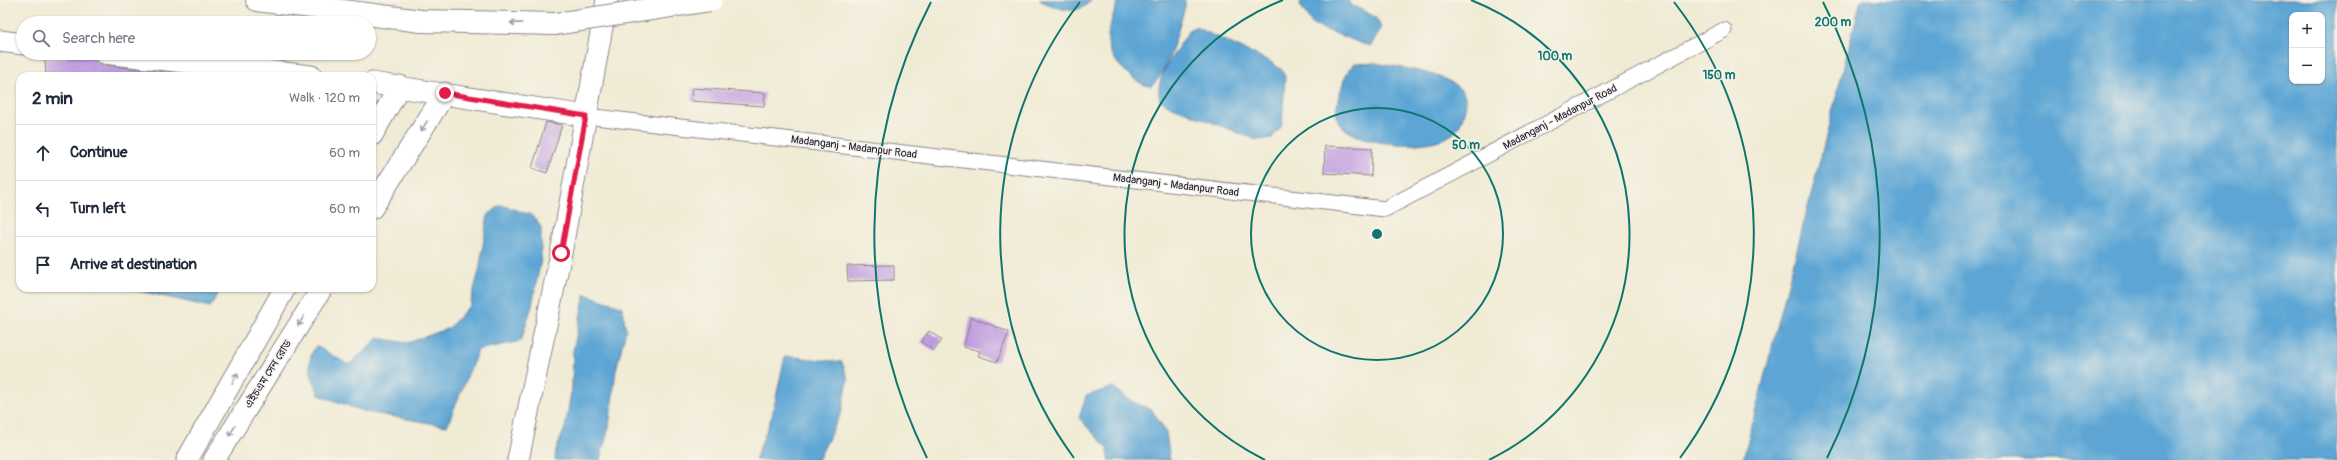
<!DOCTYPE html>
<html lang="en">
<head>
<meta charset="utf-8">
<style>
	:root { --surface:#fff; --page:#f2f2f3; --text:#1f2937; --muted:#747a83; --line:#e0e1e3 }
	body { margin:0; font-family:Pangolin,"Noto Sans Bengali",sans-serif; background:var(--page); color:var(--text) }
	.controls { position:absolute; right:12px; top:12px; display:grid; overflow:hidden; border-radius:8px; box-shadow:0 1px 3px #0004 }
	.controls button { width:36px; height:36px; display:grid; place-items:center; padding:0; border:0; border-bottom:1px solid var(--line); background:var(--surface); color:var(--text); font:20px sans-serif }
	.stop { position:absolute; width:12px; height:12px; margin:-9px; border:3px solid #e11d48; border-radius:50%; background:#fff }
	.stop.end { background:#e11d48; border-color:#fff; box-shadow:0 1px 4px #0008 }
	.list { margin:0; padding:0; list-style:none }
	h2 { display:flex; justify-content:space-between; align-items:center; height:52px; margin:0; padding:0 16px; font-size:17px }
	h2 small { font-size:13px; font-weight:400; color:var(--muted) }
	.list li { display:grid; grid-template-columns:26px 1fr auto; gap:12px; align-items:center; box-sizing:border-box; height:56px; padding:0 16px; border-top:1px solid var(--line) }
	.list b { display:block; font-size:15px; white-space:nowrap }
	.list em { font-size:13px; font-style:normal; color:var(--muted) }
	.icon { flex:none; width:22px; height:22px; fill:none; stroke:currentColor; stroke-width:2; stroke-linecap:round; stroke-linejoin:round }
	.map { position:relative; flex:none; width:2337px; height:460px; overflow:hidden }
	.search { position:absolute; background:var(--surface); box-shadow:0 1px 3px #0004; left:16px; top:16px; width:360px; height:44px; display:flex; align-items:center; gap:10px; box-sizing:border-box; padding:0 14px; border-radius:22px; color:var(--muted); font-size:15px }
	.panel { position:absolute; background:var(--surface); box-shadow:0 1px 3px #0004; left:16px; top:72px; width:360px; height:220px; border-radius:12px }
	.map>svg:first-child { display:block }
	.water { fill:#5ca5d4; stroke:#3f6488; fill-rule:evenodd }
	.building { fill:#be9adf }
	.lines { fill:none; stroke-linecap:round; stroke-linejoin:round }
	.street-casing { stroke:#898688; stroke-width:17 }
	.secondary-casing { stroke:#898688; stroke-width:23 }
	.primary-casing { stroke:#898688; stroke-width:24 }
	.street { stroke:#fff; stroke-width:15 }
	.secondary { stroke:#fff; stroke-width:21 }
	.primary { stroke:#fff; stroke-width:22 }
	.primary-bridge-casing { stroke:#898688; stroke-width:24; stroke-linecap:butt }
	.primary-bridge { stroke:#fff; stroke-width:22 }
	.oneway { stroke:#9c9ca7 }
	.route { stroke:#e11d48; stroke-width:5 }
	.ring { fill:none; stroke:#0f766e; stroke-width:2 }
	.labels { text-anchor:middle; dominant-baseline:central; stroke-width:3; stroke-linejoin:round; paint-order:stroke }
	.street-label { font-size:11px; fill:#22223b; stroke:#f7f3e8 }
	.centre { fill:#0f766e; stroke:#f7f3e8; stroke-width:2 }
	.ring-label { font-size:12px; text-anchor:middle; font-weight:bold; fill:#0f766e; stroke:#f7f3e8; stroke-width:3; stroke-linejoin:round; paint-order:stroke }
</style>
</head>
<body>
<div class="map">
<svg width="2337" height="460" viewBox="0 0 2337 460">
	<rect width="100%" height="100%" fill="#f7f3e8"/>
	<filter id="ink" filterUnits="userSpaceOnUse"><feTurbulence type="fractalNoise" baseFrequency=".025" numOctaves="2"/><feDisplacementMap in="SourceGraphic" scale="8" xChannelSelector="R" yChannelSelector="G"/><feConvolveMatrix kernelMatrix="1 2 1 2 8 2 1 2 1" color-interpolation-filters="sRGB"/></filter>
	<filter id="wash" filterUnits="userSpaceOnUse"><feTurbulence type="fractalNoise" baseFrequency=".012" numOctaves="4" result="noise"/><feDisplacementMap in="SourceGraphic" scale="16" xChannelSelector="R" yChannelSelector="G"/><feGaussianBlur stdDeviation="0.9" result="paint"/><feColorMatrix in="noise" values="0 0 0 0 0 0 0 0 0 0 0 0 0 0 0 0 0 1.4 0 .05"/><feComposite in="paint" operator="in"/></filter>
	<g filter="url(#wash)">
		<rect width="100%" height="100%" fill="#f0ebd4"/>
		<path class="water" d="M1039 0H1091C1077 18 1057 8 1039 0Z
			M1118 0H1185V7C1178 28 1169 73 1151 86 1140 85 1135 79 1127 73 1098 46 1108 34 1118 0Z
			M1301 0H1348L1349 3 1375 17 1381 27 1371 46 1363 44 1313 25 1300 5Z
			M1861 0H2337V460H1743ZM2292 15H2322V81H2292Z
			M1195 27 1271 62 1282 70 1285 77 1282 125 1272 138 1257 140 1170 106 1160 100C1153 78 1177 51 1188 32Z
			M1375 63C1398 68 1475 74 1465 108 1463 116 1461 125 1456 131 1435 152 1360 147 1341 125 1333 116 1337 101 1341 90 1344 80 1346 71 1354 64Z
			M501 205 532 215 541 227V259L532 306 521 341 478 350 447 426 366 412 319 395C312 377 304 363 316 346L349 365 378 338 408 343 449 328 470 305 479 271 488 214Z
			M127 288H221L210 307Z
			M585 294 622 307 626 330 616 370 609 427 600 460H555L556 450 565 428 572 387 573 351Z
			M785 356 842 362 848 379 842 411 818 460H755L772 416Z
			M1113 387 1131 401 1152 410 1166 432 1170 460H1108V449L1079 418 1086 396Z"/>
		<g id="blocks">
			<path class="building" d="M67 53 92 54 97 62 103 65 202 76H46L45 60 66 58Z
				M692 88 765 93 764 106 691 101Z
				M546 122 562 125 547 173 532 168Z
				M1325 146 1372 148 1371 176 1324 173Z
				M894 265V280L848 281 847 266Z
				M971 317 1009 332 997 362 978 356 980 351 964 347Z
				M929 331 942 340 934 351 921 342Z"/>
		</g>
	</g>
	<g filter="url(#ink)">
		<use href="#blocks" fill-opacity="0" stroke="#898688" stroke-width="1"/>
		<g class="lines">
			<g class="street-casing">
				<path id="street" d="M586 116 1385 209 1724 30"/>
			</g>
			<g class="secondary-casing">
				<path id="secondary" d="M0 41 23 44
					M104 53 311 76
					M372 83 586 116
					M372 135 400 86
					M372 208 445 93
					M187 460 285 288
					M214 460 322 288
					M518 460 561 253 607 0"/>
			</g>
			<g class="primary-casing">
				<path id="primary" d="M257 0 421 21 555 24"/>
			</g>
			<use href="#street" class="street"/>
			<use href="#secondary" class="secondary"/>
			<use href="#primary" class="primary"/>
			<g class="primary-bridge-casing">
				<path id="primary-bridge" d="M555 24 711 0"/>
			</g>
			<use href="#primary-bridge" class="primary-bridge"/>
		</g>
		<defs><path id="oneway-shaft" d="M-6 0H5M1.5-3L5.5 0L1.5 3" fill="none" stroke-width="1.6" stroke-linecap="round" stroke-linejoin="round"/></defs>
		<g class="oneway">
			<use href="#oneway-shaft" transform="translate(516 23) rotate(-179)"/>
			<use href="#oneway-shaft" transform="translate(424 126) rotate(122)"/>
			<use href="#oneway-shaft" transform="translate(301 321) rotate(122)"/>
			<use href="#oneway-shaft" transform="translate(235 378) rotate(-61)"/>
			<use href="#oneway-shaft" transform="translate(232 431) rotate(122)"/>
		</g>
	</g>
	<g class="lines" filter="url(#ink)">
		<path class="route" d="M445 93 586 116 561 253"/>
	</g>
	<g class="ring">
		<circle cx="1377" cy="234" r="126"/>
		<path d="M1265 460A252 252 0 0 1 1283 0M1471 0A252 252 0 0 1 1489 460"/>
		<path d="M1074 458A377 377 0 0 1 1080 2M1674 2A377 377 0 0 1 1680 458"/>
		<path d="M927 458A503 503 0 0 1 931 2M1823 2A503 503 0 0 1 1827 458"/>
	</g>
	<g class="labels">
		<g class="street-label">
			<text transform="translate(1560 117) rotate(-28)">Madanganj - Madanpur Road</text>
			<text transform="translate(854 147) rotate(7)">Madanganj - Madanpur Road</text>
			<text transform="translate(1176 185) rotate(7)">Madanganj - Madanpur Road</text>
			<text transform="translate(268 374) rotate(-58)">এইচএম সেন রোড</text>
		</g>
	</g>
	<circle cx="1377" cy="234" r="6" class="centre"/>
	<g class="ring-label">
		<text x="1833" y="26">200 m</text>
		<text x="1555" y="60">100 m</text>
		<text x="1719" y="79">150 m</text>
		<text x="1466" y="149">50 m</text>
	</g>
</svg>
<div class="controls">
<button>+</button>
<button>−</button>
</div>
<div class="stop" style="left:561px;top:253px"></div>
<div class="stop end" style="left:445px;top:93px"></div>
<div class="search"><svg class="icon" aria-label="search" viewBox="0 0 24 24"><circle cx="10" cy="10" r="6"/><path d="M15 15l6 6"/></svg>Search here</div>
<section class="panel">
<h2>2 min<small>Walk · 120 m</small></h2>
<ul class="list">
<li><svg class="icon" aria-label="ahead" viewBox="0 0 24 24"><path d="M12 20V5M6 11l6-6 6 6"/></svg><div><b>Continue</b></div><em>60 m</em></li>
<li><svg class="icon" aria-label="left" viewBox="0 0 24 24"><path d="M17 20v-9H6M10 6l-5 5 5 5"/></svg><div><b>Turn left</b></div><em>60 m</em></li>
<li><svg class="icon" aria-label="arrive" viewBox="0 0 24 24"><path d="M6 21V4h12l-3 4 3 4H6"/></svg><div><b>Arrive at destination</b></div></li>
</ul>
</section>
</div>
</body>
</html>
